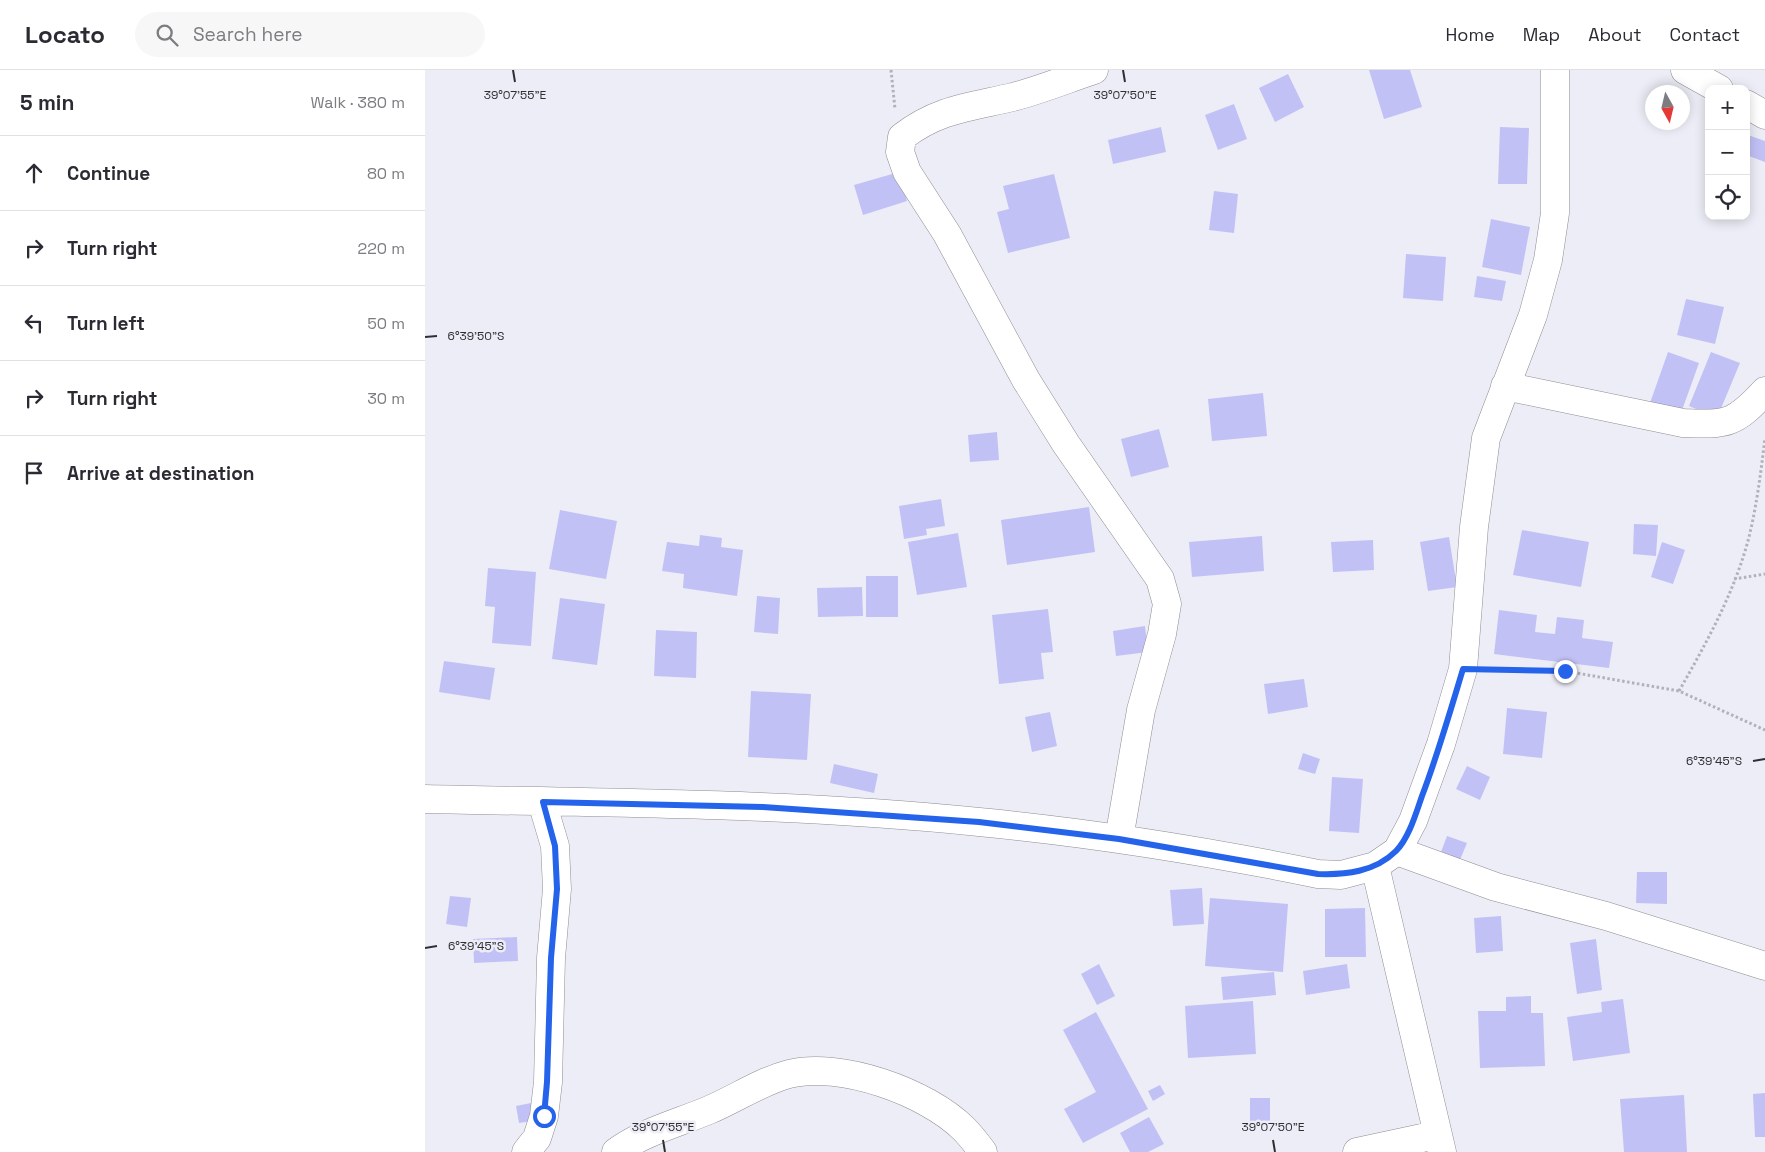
<!DOCTYPE html>
<html lang="en">
<head>
<meta charset="utf-8">
<style>
	:root { --surface:#fff; --page:#f7f7f7; --text:#2b2b33; --muted:#7c7c81; --line:#e1e1e2 }
	body { margin:0; font-family:"Space Grotesk",sans-serif; background:var(--page); color:var(--text) }
	.controls { position:absolute; right:15px; top:15px; display:grid; overflow:hidden; border-radius:10px; box-shadow:0 2px 12px #0003 }
	.controls button { width:45px; height:45px; display:grid; place-items:center; padding:0; border:0; border-bottom:1px solid var(--line); background:var(--surface); color:var(--text); font:25px sans-serif }
	.compass { position:absolute; left:1220px; top:15px; width:45px; height:45px; border-radius:50%; background:var(--surface); box-shadow:0 2px 12px #0003; rotate:172deg }
	.stop { position:absolute; width:15px; height:15px; margin:-11px; border:4px solid #2563eb; border-radius:50%; background:#fff }
	.stop.end { background:#2563eb; border-color:#fff; box-shadow:0 1px 5px #0008 }
	.list { margin:0; padding:0; list-style:none }
	h2 { display:flex; justify-content:space-between; align-items:center; height:65px; margin:0; padding:0 20px; font-size:21px }
	h2 small { font-size:16px; font-weight:400; color:var(--muted) }
	.list li { display:grid; grid-template-columns:32px 1fr auto; gap:15px; align-items:center; box-sizing:border-box; height:75px; padding:0 20px; border-top:1px solid var(--line) }
	.list b { display:block; font-size:19px; white-space:nowrap }
	.list em { font-size:16px; font-style:normal; color:var(--muted) }
	.icon { flex:none; width:28px; height:28px; fill:none; stroke:currentColor; stroke-width:2; stroke-linecap:round; stroke-linejoin:round }
	.map { position:relative; flex:none; width:1340px; height:1082px; overflow:hidden }
	header { display:flex; align-items:center; gap:30px; box-sizing:border-box; height:70px; padding:0 25px; background:var(--surface); border-bottom:1px solid var(--line) }
	header strong { font-size:24px }
	nav { display:flex; gap:28px; margin-inline-start:auto; font-size:18px }
	.search { width:350px; height:45px; background:var(--page); display:flex; align-items:center; gap:12px; box-sizing:border-box; padding:0 18px; border-radius:28px; color:var(--muted); font-size:19px }
	main { display:flex }
	aside { flex:1; background:var(--surface) }
	.map>svg:first-child { display:block }
	.building { fill:#c2c1f6 }
	.lines { fill:none; stroke-linecap:round; stroke-linejoin:round }
	.minor-casing { stroke:#8d8d95; stroke-width:29 }
	.path { stroke:#b1b1b8; stroke-width:3; stroke-dasharray:2.5 2.5; stroke-linecap:butt }
	.minor { stroke:#fff; stroke-width:28 }
	.route { stroke:#2563eb; stroke-width:6 }
	.ticks { fill:none; stroke:#2f2f32; stroke-width:2 }
	.ticks-label { font-size:12px; text-anchor:middle; fill:#2f2f32; stroke:#ededf7; stroke-width:5; stroke-linejoin:round; paint-order:stroke }
</style>
</head>
<body>
<header>
<strong>Locato</strong>
<div class="search"><svg class="icon" aria-label="search" viewBox="0 0 24 24"><circle cx="10" cy="10" r="6"/><path d="M15 15l6 6"/></svg>Search here</div>
<nav><a>Home</a><a>Map</a><a>About</a><a>Contact</a></nav>
</header>
<main>
<aside>
<h2>5 min<small>Walk · 380 m</small></h2>
<ul class="list">
<li><svg class="icon" aria-label="ahead" viewBox="0 0 24 24"><path d="M12 20V5M6 11l6-6 6 6"/></svg><div><b>Continue</b></div><em>80 m</em></li>
<li><svg class="icon" aria-label="right" viewBox="0 0 24 24"><path d="M7 20v-9h11M14 6l5 5-5 5"/></svg><div><b>Turn right</b></div><em>220 m</em></li>
<li><svg class="icon" aria-label="left" viewBox="0 0 24 24"><path d="M17 20v-9H6M10 6l-5 5 5 5"/></svg><div><b>Turn left</b></div><em>50 m</em></li>
<li><svg class="icon" aria-label="right" viewBox="0 0 24 24"><path d="M7 20v-9h11M14 6l5 5-5 5"/></svg><div><b>Turn right</b></div><em>30 m</em></li>
<li><svg class="icon" aria-label="arrive" viewBox="0 0 24 24"><path d="M6 21V4h12l-3 4 3 4H6"/></svg><div><b>Arrive at destination</b></div></li>
</ul>
</aside>
<div class="map">
<svg width="1340" height="1082" viewBox="0 0 1340 1082">
	<rect width="100%" height="100%" fill="#ededf7"/>
	<path class="building" d="M944 0H985L997 37 959 49Z
		M863 4 879 37 850 52 834 18Z
		M809 34 822 69 793 80 780 45Z
		M736 57 741 82 688 94 683 70Z
		M1075 57 1104 58 1102 114H1073Z
		M1323 65 1340 71V92L1321 85Z
		M474 102 482 131 438 145 429 115Z
		M629 104 645 168 583 183 572 142 584 139 578 116Z
		M789 121 813 124 809 163 784 160Z
		M1066 149 1105 157 1096 205 1057 197Z
		M981 184 1021 187 1018 231 978 228Z
		M1052 206 1081 211 1077 231 1049 227Z
		M1261 229 1299 237 1290 274 1252 265Z
		M1243 282 1274 293 1256 343 1225 333Z
		M1286 282 1315 293 1292 348 1264 336Z
		M838 323 842 366 787 371 783 329Z
		M734 359 744 397 706 407 696 369Z
		M572 362 574 390 545 392 543 365Z
		M516 429 520 456 501 459 502 465 479 469 474 436Z
		M664 437 670 482 582 495 576 450Z
		M135 440 192 451 181 509 124 499Z
		M1209 454 1233 455 1231 486 1208 484Z
		M1097 460 1164 472 1156 517 1088 505Z
		M533 463 542 517 492 525 483 472Z
		M275 465 297 468 296 477 318 480 312 526 258 518 259 504 237 501 242 472 274 476Z
		M837 466 839 501 767 507 764 472Z
		M1024 467 1032 517 1003 521 995 472Z
		M948 470 949 500 908 502 906 472Z
		M1237 472 1260 480 1248 514 1226 507Z
		M63 498 111 502 106 576 67 573 70 537 60 536Z
		M441 506H473V547H441Z
		M437 517 438 546 393 547 392 518Z
		M332 526 355 528 353 564 329 562Z
		M135 528 180 534 172 595 127 589Z
		M623 539 628 582 616 583 619 609 574 614 567 545Z
		M1074 540 1112 545 1110 562 1130 564 1132 547 1159 550 1157 568 1188 572 1184 598 1069 584Z
		M720 556 723 582 691 586 688 561Z
		M231 560 272 562 271 608 229 606Z
		M19 591 70 598 65 630 14 622Z
		M879 609 883 637 843 644 839 614Z
		M326 621 386 624 382 690 323 687Z
		M1082 638 1122 642 1117 688 1078 684Z
		M625 642 632 676 607 682 600 647Z
		M878 683 895 689 890 704 873 699Z
		M409 694 453 704 449 723 405 713Z
		M1042 696 1065 707 1055 730 1031 719Z
		M907 707 938 709 934 763 904 761Z
		M1022 766 1042 773 1032 797 1013 790Z
		M1212 802H1242V834L1211 833Z
		M777 818 779 854 748 856 745 820Z
		M25 826 46 828 42 857 21 854Z
		M785 828 863 834 858 902 780 896Z
		M940 838 941 887H900V839Z
		M1076 846 1078 881 1051 883 1049 848Z
		M92 867 93 891 49 893 48 869Z
		M1171 869 1177 920 1152 924 1145 873Z
		M674 894 690 926 672 935 656 904Z
		M922 894 925 918 881 925 878 901Z
		M849 902 851 925 798 930 796 907Z
		M1106 926V943H1118L1120 996 1055 998 1053 941H1081V927Z
		M1198 929 1205 983 1148 991 1142 947 1177 942 1176 932Z
		M828 931 831 984 763 988 760 936Z
		M671 942 723 1039 658 1073 639 1039 671 1022 638 960Z
		M735 1015 740 1024 728 1031 723 1021Z
		M1340 1023V1067H1330L1328 1024Z
		M1259 1025 1262 1082H1199L1195 1029Z
		M825 1028H845V1054H825Z
		M111 1032 115 1050 94 1053 91 1036Z
		M724 1047 739 1074 723 1082H705L695 1063Z"/>
	<g class="lines">
		<g class="minor-casing">
			<path id="minor" d="M669 0C642 9 615 20 588 27 545 37 513 39 477 67L475 82 482 102 522 164 601 310 641 374 735 509 742 534 737 564 716 640 694 769
				M1260 0 1294 19
				M1321 34 1340 45
				M1080 316 1258 353C1302 355 1310 354 1340 321
				M0 729C185 733 370 733 554 752 668 763 781 781 893 804L916 805 950 796 972 781 988 751 1016 674 1038 599 1049 457 1061 368 1108 245 1123 190 1130 143V0
				M972 781 1071 817 1181 846 1340 896
				M950 796 1017 1082
				M101 1082 112 1068 119 1046 123 1012 126 888 132 819 130 776 117 732
				M191 1082C218 1062 253 1053 284 1040 310 1029 337 1011 364 1004 415 991 502 1022 539 1059 546 1066 552 1074 558 1082
				M932 1082 1011 1065"/>
		</g>
		<path class="path" d="M466 0 470 39
			M1309 509 1340 504
			M1063 600 1140 601 1254 621 1340 660
			M1254 621C1282 572 1310 521 1324 467 1332 434 1336 401 1340 368"/>
		<use href="#minor" class="minor"/>
	</g>
	<g class="lines">
		<path class="route" d="M119 1046 122 1012 126 888 132 819 130 776 118 732 338 737 554 752 694 769 893 804C920 805 950 802 971 781 984 768 991 743 997 726 1013 684 1025 642 1038 599L1140 601"/>
	</g>
	<path class="ticks" d="M88 0 90 12M698 0 700 12M0 267 12 266M1328 691 1340 689M0 878 12 876M238 1070 240 1082M848 1070 850 1082"/>
	<g class="ticks-label">
		<text x="90" y="29">39°07'55"E</text>
		<text x="700" y="29">39°07'50"E</text>
		<text x="51" y="270">6°39'50"S</text>
		<text x="1289" y="695">6°39'45"S</text>
		<text x="51" y="880">6°39'45"S</text>
		<text x="238" y="1061">39°07'55"E</text>
		<text x="848" y="1061">39°07'50"E</text>
	</g>
</svg>
<div class="controls">
<button>+</button>
<button>−</button>
<button><svg class="icon" aria-label="locate" viewBox="0 0 24 24"><circle cx="12" cy="12" r="6"/><path d="M12 2v4M12 18v4M2 12h4M18 12h4"/></svg></button>
</div>
<svg class="compass" viewBox="-18 -18 36 36"><path d="M0-13l5 13h-10z" fill="#e53935"/><path d="M0 13l5-13h-10z" fill="#7c7c81"/></svg>
<div class="stop" style="left:119px;top:1046px"></div>
<div class="stop end" style="left:1140px;top:601px"></div>
</div>
</main>
</body>
</html>
